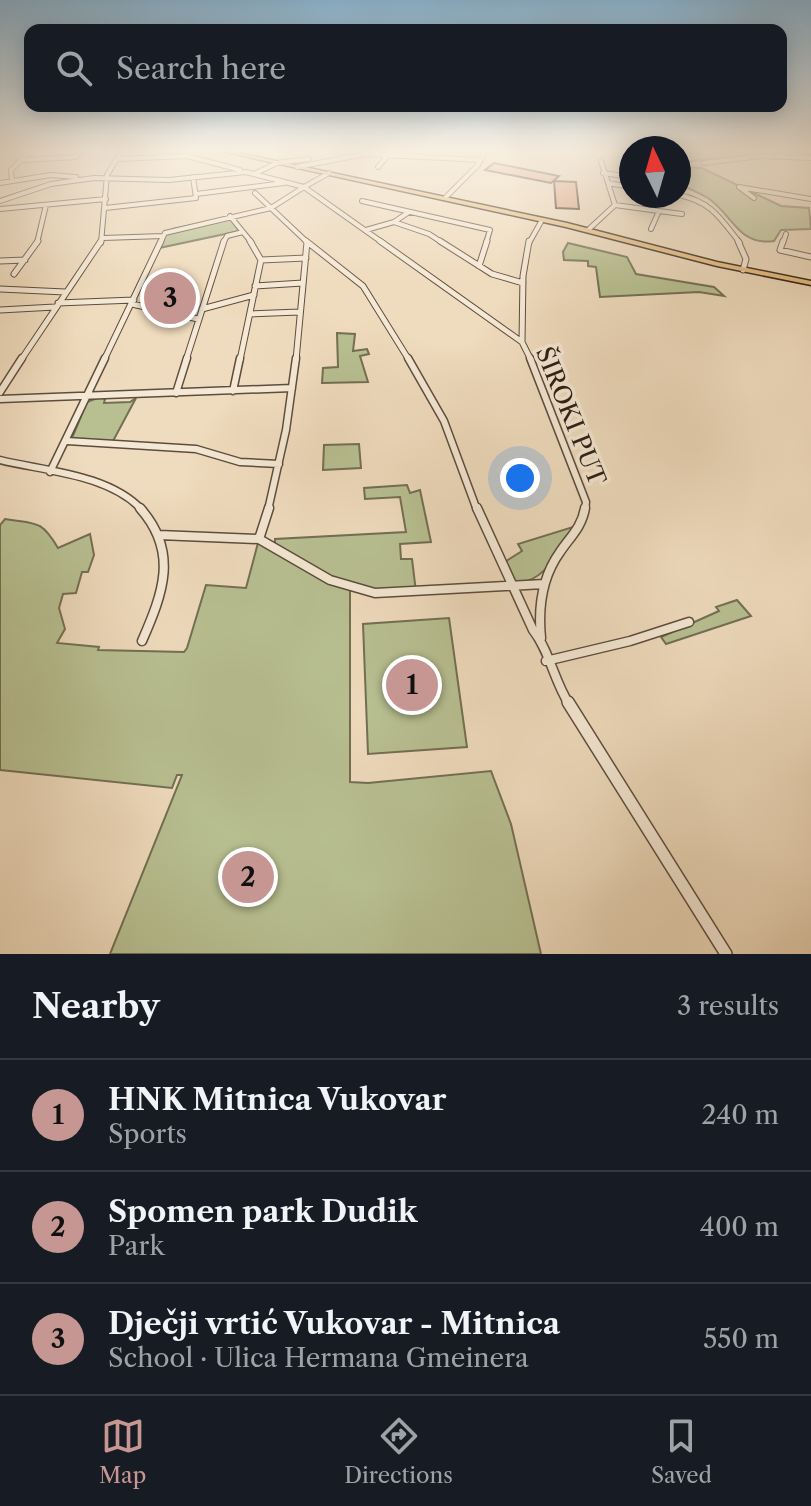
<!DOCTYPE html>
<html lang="en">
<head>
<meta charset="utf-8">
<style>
	:root { --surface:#171b24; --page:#242831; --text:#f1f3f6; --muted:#9ea1a6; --line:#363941; --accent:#c59692 }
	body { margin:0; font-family:"Libre Caslon Text",serif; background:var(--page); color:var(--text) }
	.compass { position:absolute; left:619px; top:136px; width:72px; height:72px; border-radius:50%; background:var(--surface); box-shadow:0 4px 20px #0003; rotate:355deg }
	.you { position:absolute; left:520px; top:478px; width:28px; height:28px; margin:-20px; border:6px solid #fff; border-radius:50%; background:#1a73e8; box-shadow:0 0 0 12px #1a73e833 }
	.badge { display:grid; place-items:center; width:52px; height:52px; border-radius:50%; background:var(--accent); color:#111; font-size:26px; font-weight:700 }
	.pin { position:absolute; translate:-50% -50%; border:4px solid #fff; box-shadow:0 2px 8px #0006 }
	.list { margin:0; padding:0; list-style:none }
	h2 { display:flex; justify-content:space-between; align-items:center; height:104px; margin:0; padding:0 32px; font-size:34px }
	h2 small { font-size:26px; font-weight:400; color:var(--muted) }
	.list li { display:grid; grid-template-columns:52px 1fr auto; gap:24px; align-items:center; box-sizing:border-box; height:112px; padding:0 32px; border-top:2px solid var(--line) }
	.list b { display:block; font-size:30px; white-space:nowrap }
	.list p { margin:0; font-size:26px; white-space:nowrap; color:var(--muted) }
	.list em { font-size:26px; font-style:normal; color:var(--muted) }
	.icon { flex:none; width:44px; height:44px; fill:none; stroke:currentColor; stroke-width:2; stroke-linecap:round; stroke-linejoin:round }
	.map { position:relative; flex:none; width:811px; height:954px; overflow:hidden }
	.search { position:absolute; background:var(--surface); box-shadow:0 4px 20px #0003; left:24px; right:24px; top:24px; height:88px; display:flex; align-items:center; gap:20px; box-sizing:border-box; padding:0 28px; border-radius:16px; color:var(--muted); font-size:30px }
	.sheet { height:440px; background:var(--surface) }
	nav { display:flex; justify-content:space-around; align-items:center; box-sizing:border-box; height:112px; border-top:2px solid var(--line); background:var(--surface); font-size:22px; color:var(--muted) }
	nav a { display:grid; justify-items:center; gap:4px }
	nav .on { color:var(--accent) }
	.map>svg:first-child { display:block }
	.green { fill:#b8c092; stroke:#726f54; stroke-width:2 }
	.building { fill:#e3a686; stroke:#2c1e15; stroke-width:2 }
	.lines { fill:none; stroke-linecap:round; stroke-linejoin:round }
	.street-far4-casing { stroke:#5d4d3f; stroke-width:6 }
	.street-far3-casing { stroke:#5d4d3f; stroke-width:7 }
	.street-far2-casing { stroke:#5d4d3f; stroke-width:9 }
	.street-far1-casing { stroke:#5d4d3f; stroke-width:11 }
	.street-casing { stroke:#5d4d3f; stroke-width:14 }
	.primary-casing { stroke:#2c1e15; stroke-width:3 }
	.street-far4 { stroke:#f5e8d4; stroke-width:4 }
	.street-far3 { stroke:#f5e8d4; stroke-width:5 }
	.street-far2 { stroke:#f5e8d4; stroke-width:6 }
	.street-far1 { stroke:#f5e8d4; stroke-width:8 }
	.street { stroke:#f5e8d4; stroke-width:11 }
	.primary { fill:#e8be7e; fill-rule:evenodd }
	.labels { text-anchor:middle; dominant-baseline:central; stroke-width:7; stroke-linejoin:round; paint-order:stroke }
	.street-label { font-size:24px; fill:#2c1e15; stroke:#f5e8d4 }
</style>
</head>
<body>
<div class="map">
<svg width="811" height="954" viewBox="0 0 811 954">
	<rect width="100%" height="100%" fill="#efdbbd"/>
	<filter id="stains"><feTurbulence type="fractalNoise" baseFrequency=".0025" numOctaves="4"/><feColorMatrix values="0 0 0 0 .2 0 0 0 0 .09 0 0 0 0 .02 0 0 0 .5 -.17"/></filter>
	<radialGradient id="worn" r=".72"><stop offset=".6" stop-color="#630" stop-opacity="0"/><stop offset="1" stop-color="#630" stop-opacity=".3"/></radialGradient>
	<path class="green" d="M679 152H811V156L757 155 681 162V167L702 168 781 206 809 208 811 229 781 230 774 241C738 246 733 215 708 198 699 193 688 188 679 184Z
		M229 217 239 231 159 248 166 233 173 229Z
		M568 243 627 257 636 274 714 287 724 296 699 292 600 297 596 267 588 266V261L564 260 563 252Z
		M337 333 355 334 353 351 367 349 369 354 360 356 368 382 322 383 323 368 338 367Z
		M100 397 105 399 104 403 130 402 136 398 112 443 72 438 87 402Z
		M359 444 361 468 323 470 324 445Z
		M407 485 410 493 420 490 431 542 400 544 401 559H412L416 592 350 588V782L368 783 491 771 511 824 541 954H110L182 775H177L172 788 0 770V525L5 519C36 524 41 519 58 548L90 534 94 555 88 572H82L76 593 63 594 59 608 65 629 57 643 99 647 98 650 184 652 187 648 206 585 246 588 259 539 275 546V539L406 532 400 497 365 499 364 488Z
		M576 526C561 546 543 588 514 581L503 563 522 551 518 544Z
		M737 600 751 616 666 644 661 637 719 611 716 607Z
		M449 618 467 747 368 754 363 624Z"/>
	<path class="building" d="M494 163 559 176 551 183 485 170Z
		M554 181 576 182 579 209 556 208Z"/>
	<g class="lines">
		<g class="street-far4-casing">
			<path id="street-far4" d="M117 159 187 156 240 170
				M23 160 76 157 80 153
				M704 163 760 156 811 158
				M297 167 365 154 481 160
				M378 167 390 153
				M329 173 304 187 383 243
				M603 173 631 177
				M254 174 277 163 309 159
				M12 181 11 170 29 152
				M0 183 51 175 76 177
				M608 183 631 187
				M255 193 308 243
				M196 194 284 183
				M679 195C712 202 720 218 740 243
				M445 198 478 165 485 152
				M754 198 739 187 811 199
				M0 201 51 184 94 178 169 180 246 172 304 187 271 208 165 233 160 243
				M362 201 490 230 486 243
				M615 205 659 211 651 229
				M105 208 196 198 193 177
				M0 209 106 199
				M659 211 682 214
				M230 216 252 243
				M394 222 429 234 443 243
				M366 230 394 222 409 212
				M588 230 615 205 601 161
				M103 238 163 236
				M37 243 46 205
				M101 243 107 175 121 152
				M223 243 227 236 243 232
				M529 243 542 220
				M783 243 786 234"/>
		</g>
		<g class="street-far3-casing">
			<path id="street-far3" d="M306 241 363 286 409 360
				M380 241 522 342 531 360
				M440 241 492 274 523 283
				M738 241 746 259 743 270
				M783 241 780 250 811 257
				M261 260 306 258
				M0 261 25 260
				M479 266 487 241
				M14 274 38 241
				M255 286 303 283
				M0 289 65 292
				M58 303 134 300
				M132 304 198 319
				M202 309 254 295
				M0 310 55 307
				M250 314 299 312
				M522 342 523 276 529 241
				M21 360 101 241
				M104 360 161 241
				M186 360 224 241
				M240 360 261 260 250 241
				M296 360 307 242"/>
		</g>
		<g class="street-far2-casing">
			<path id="street-far2" d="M408 358 444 421 477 510
				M530 358 586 502 585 510
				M233 391 240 358
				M0 392 22 358
				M176 393 187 358
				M0 399 292 388
				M67 441 196 449 240 462 279 464
				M0 460C44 471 109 474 142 510
				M50 472 105 358
				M268 510 286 430 296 358"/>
		</g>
		<g class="street-far1-casing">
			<path id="street-far1" d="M140 508C179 552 163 593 142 641
				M477 508 533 630C550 652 554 681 569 704
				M159 535 259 539 330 580 375 593 544 584
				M259 539 269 508
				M541 638C538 608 542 577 560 552 570 537 582 527 585 508
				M546 661 630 641 689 622"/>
		</g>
		<g class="street-casing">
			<path id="street" d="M568 702 726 954"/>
		</g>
		<g class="primary-casing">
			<path id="primary" d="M225 152H234L567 223 717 262 811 281V285L717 266 566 227Z"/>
		</g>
		<use href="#street-far4" class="street-far4"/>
		<use href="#street-far3" class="street-far3"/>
		<use href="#street-far2" class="street-far2"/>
		<use href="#street-far1" class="street-far1"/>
		<use href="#street" class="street"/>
		<use href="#primary" class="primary"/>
	</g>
	<linearGradient id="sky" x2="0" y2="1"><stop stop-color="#89b6d5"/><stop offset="0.53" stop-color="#f8efe1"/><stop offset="1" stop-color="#f8efe1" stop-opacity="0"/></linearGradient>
	<rect width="811" height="285" fill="url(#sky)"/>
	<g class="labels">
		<g class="street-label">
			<text transform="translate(571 416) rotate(68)">ŠIROKI PUT</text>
		</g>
	</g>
	<rect width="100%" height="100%" filter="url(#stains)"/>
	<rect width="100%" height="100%" fill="url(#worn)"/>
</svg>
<svg class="compass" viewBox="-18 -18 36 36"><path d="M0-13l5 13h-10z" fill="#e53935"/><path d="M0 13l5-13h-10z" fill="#9ea1a6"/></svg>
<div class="you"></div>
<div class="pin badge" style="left:412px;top:685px">1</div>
<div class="pin badge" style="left:248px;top:877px">2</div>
<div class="pin badge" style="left:170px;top:298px">3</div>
<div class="search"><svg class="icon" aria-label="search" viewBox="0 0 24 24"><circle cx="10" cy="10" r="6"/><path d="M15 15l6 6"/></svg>Search here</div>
</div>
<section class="sheet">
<h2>Nearby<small>3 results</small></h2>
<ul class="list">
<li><span class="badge">1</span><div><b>HNK Mitnica Vukovar</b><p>Sports</p></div><em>240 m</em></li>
<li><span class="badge">2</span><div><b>Spomen park Dudik</b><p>Park</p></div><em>400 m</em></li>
<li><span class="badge">3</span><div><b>Dječji vrtić Vukovar - Mitnica</b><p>School · Ulica Hermana Gmeinera</p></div><em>550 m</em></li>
</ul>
</section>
<nav>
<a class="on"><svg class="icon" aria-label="map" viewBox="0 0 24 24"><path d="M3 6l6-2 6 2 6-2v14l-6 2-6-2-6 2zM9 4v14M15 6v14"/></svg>Map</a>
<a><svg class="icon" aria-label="directions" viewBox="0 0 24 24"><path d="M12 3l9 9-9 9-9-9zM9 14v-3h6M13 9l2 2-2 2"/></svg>Directions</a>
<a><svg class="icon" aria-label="saved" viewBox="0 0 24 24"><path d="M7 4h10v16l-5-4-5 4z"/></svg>Saved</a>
</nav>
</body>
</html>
